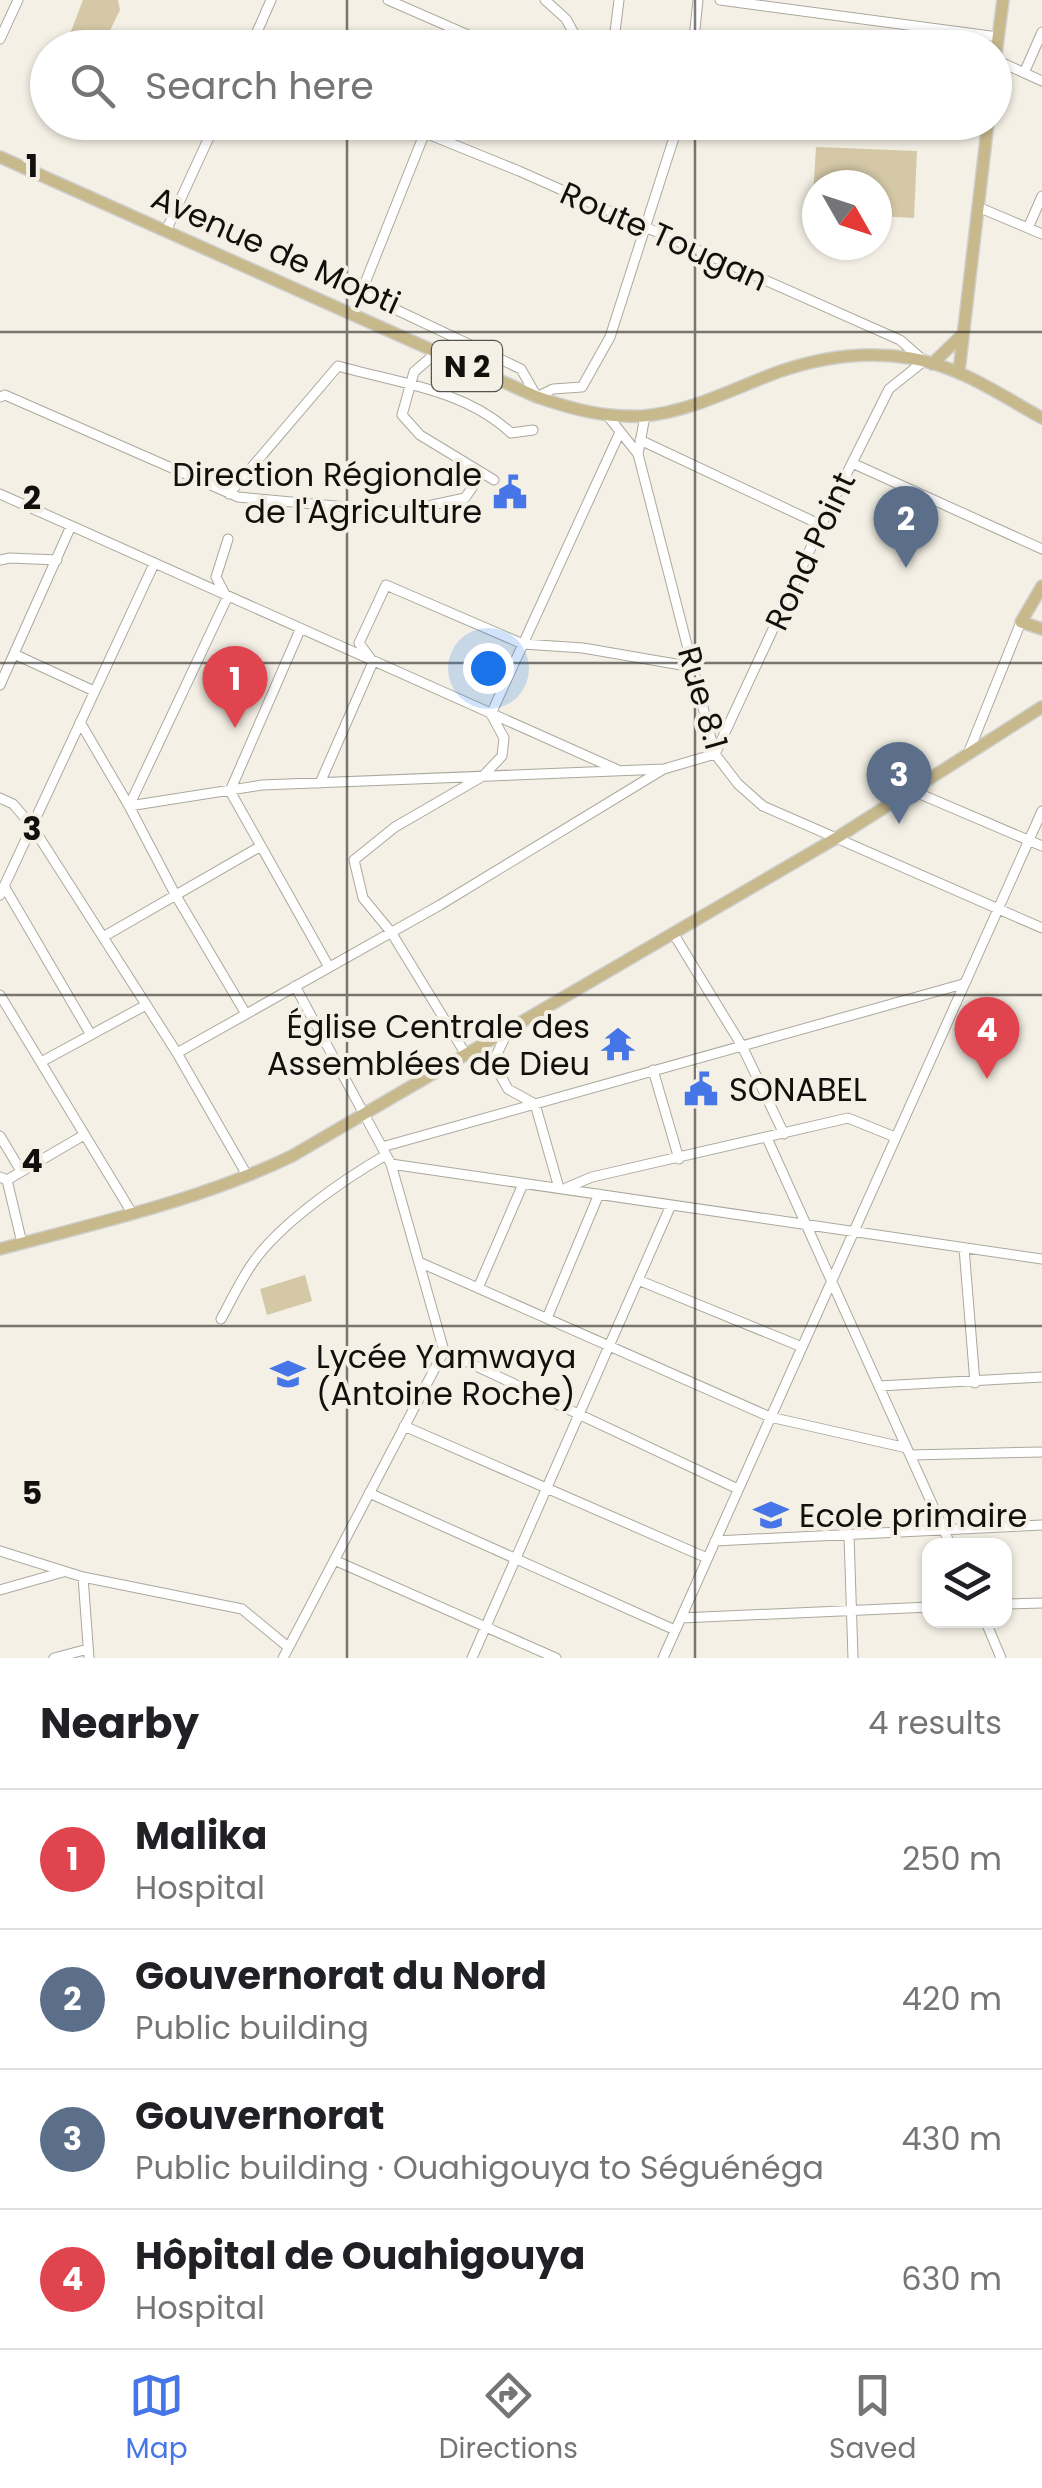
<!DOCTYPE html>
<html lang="en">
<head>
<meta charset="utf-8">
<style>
	:root { --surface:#fff; --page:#f2f2f2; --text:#202124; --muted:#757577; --line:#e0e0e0; --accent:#4575e7 }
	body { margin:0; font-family:Poppins,sans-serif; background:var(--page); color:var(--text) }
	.controls { position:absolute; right:30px; bottom:30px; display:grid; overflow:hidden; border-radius:20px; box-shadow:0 2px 8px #0004 }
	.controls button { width:90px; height:90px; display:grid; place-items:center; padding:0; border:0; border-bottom:2px solid var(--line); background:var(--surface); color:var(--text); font:50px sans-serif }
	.compass { position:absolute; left:802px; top:170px; width:90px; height:90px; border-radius:50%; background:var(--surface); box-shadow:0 2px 8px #0004; rotate:129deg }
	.you { position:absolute; left:488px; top:668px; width:35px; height:35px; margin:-25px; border:8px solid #fff; border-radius:50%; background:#1a73e8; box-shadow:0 0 0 15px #1a73e833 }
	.badge { display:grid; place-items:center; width:65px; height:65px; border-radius:50%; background:var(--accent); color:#fff; font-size:32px; font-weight:700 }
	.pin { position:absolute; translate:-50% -82px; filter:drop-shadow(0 2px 5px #0008) }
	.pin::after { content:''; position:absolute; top:52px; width:35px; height:30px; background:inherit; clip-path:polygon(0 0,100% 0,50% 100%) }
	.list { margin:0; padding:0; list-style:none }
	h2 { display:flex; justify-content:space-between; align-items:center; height:130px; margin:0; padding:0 40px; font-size:42px }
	h2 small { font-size:32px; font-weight:400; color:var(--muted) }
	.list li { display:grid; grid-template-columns:65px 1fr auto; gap:30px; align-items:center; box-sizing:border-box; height:140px; padding:0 40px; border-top:2px solid var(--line) }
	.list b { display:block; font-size:38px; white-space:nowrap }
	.list p { margin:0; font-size:32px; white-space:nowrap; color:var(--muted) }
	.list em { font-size:32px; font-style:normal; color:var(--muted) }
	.icon { flex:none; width:55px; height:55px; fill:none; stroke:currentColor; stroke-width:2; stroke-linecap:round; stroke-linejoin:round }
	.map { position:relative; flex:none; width:1042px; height:1658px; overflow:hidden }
	.search { position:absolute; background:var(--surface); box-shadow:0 2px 8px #0004; left:30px; right:30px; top:30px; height:110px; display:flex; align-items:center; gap:25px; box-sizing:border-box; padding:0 35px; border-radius:55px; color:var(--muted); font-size:38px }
	.sheet { height:690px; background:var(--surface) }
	nav { display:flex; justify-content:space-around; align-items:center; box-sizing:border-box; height:140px; border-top:2px solid var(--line); background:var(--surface); font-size:28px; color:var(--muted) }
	nav a { display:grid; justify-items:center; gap:5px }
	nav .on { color:var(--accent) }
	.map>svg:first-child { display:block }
	.green { fill:#d4c8a6 }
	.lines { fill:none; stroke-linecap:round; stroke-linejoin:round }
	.minor-casing { stroke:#aba89d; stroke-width:11 }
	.major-casing { stroke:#cfcfce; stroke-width:14 }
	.minor { stroke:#fff; stroke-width:9 }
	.major { stroke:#c8b98c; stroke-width:11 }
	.grid { fill:none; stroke:#11100c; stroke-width:2.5; stroke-opacity:0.55 }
	.labels { text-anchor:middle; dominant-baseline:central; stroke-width:8; stroke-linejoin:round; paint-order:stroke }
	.shield { fill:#f4f0e5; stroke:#55534d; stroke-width:2.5 }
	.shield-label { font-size:30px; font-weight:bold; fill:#11100c }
	.street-label { font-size:32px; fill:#11100c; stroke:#f4f0e5 }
	.poi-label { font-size:32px; fill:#11100c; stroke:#f4f0e5; text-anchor:start }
	.grid-label { font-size:32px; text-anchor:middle; font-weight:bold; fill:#11100c; stroke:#f4f0e5; stroke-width:8; stroke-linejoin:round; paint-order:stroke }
</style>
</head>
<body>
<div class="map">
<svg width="1042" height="1658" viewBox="0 0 1042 1658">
	<rect width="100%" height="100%" fill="#f4f0e5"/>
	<path class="green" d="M83 0H118L120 10 102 47H65Z
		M816 147 917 151 914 218 877 216V185H817V214L812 213Z
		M305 1275 312 1301 267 1315 260 1289Z"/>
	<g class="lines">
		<g class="minor-casing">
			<path id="minor" d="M388 0 498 48
				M545 0 566 19 582 48
				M720 0 998 37
				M0 39 18 0
				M250 48 271 0
				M460 48 466 34
				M613 48 619 0
				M693 48 698 0
				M996 60 1042 81
				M1024 73 1042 32
				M429 122 361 293 521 369 537 397 553 389 582 387 610 337 679 122
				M658 122 676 133
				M978 207 1042 234
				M1028 228 1042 196
				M166 231 216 122
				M437 352 414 372 402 415 420 435 494 480
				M0 397 5 395 238 497 400 512 465 498 482 473
				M607 415 638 454 645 416
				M640 440 821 525
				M638 454 715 754 738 784 763 806 1042 928
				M852 463 1042 549
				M0 494 618 770
				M229 494 338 366C397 383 464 389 511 433L533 430
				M228 539 216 577 227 598 129 806 175 894 246 1014
				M0 560 10 558 57 560
				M300 630 230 791 329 967
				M14 654 94 691
				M0 685 71 526
				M80 722 129 806 262 785 664 769 715 754 827 513 889 389 924 361 900 340 519 171 398 122
				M967 756 1021 622
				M320 783 373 662 359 643 386 585 523 644 583 648 693 667
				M913 791 1042 846
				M0 798 13 804 32 826 177 1053 247 1175
				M4 886 91 1035
				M0 895 154 564
				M673 933 742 1046 784 1134
				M103 937 261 846
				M295 986 391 1164 1042 1259
				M0 995 132 1213
				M509 1029 493 1062 508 1089 535 1104 559 1188
				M177 1053 440 905 662 770
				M465 1053 391 932 363 898 354 860 395 827 483 776 502 756 504 738 491 714 620 432
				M41 1062 146 1005
				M653 1070 679 1159
				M0 1136 21 1171
				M767 1138 951 1546
				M382 1147 963 984
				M0 1177 7 1180 22 1243
				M7 1180 84 1135
				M566 1188 592 1177 848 1118 895 1137
				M964 1248 975 1383
				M419 1262 770 1417 907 1448
				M638 1280 802 1347
				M478 1288 523 1184
				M547 1318 599 1194
				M221 1319C231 1301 240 1281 252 1264 279 1224 344 1179 386 1155
				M444 1351 738 1489
				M879 1386 1042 1377
				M404 1426 707 1558
				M910 1455 1042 1452
				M369 1493 675 1630
				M849 1535 853 1658
				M715 1541 1042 1525
				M0 1551 83 1577 242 1609 288 1647
				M334 1560 556 1658
				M83 1577 89 1658
				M0 1590 63 1572
				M1004 1604 1042 1603
				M681 1618 930 1607
				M985 1620 1001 1658
				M54 1658 88 1649
				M283 1658 444 1351 391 1164
				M472 1658 671 1205
				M663 1658 1042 811"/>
		</g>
		<g class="major-casing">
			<path id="major" d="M994 69 1003 0
				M0 157 537 397C572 409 605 418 643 416 691 412 736 387 781 371 822 357 867 351 910 358 959 366 999 394 1042 418
				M932 364 962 335
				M959 371 988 122
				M1042 586 1021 622 1042 629
				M0 1249C97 1223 201 1200 292 1156L838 837 1042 707"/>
		</g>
		<use href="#minor" class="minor"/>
		<use href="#major" class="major"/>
	</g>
	<path class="grid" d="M347 0V48M695 0V48M347 122V1658M695 122V1658M0 332H1042M0 663H1042M0 995H1042M0 1326H1042"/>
	<defs>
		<g id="civic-bare" transform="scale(2.7)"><path d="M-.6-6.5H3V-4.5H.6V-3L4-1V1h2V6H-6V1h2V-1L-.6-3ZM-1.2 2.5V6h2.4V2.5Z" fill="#4575e7" stroke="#f4f0e5" stroke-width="2.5" paint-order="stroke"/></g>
		<g id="temple-bare" transform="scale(2.7)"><path d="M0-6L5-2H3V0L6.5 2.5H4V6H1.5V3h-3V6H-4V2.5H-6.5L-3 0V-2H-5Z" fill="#4575e7" stroke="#f4f0e5" stroke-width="2.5" paint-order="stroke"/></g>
		<g id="school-bare" transform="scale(2.7)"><path d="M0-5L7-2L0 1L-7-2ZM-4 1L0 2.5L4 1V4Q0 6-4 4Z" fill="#4575e7" stroke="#f4f0e5" stroke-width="2.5" paint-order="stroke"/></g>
	</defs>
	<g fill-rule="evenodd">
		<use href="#civic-bare" x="510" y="492"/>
		<use href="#temple-bare" x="618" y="1044"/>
		<use href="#civic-bare" x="701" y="1089"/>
		<use href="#school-bare" x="288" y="1374"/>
		<use href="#school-bare" x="771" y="1515"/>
	</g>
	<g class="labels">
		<rect class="shield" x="432" y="341" width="70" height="50" rx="8"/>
		<g class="shield-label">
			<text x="467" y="366">N 2</text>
		</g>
		<g class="street-label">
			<text transform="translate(664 236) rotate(24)">Route Tougan</text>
			<text transform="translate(276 250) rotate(24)">Avenue de Mopti</text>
			<text transform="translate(810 551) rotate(-65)">Rond Point</text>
			<text transform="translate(703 698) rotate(74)">Rue 8.1</text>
		</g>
		<g class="poi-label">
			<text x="482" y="474" text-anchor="end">Direction Régionale<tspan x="482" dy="37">de l'Agriculture</tspan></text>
			<text x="590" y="1026" text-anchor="end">Église Centrale des<tspan x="590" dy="37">Assemblées de Dieu</tspan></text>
			<text x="729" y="1089">SONABEL</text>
			<text x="316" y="1356">Lycée Yamwaya<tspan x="316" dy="37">(Antoine Roche)</tspan></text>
			<text x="799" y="1515">Ecole primaire</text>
		</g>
	</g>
	<g class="grid-label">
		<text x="32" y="177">1</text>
		<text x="32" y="509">2</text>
		<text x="32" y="840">3</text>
		<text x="32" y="1172">4</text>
		<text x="32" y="1504">5</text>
	</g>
</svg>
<div class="controls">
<button><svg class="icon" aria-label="layers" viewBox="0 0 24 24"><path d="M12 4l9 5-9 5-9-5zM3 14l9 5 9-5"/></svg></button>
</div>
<svg class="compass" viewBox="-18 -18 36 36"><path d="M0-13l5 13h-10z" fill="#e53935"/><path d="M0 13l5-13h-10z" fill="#757577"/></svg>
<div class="you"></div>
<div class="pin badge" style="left:235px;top:728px;background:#e0444e">1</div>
<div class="pin badge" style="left:906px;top:568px;background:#5c6f8a">2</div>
<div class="pin badge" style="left:899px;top:824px;background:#5c6f8a">3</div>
<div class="pin badge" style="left:987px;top:1079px;background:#e0444e">4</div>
<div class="search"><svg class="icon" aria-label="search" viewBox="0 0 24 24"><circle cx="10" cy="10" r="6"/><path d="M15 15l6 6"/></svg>Search here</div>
</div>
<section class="sheet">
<h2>Nearby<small>4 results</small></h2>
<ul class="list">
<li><span class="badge" style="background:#e0444e">1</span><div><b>Malika</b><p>Hospital</p></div><em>250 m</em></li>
<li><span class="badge" style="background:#5c6f8a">2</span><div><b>Gouvernorat du Nord</b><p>Public building</p></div><em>420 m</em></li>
<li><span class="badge" style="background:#5c6f8a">3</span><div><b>Gouvernorat</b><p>Public building · Ouahigouya to Séguénéga</p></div><em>430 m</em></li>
<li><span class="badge" style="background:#e0444e">4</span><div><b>Hôpital de Ouahigouya</b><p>Hospital</p></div><em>630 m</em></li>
</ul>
</section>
<nav>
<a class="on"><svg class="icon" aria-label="map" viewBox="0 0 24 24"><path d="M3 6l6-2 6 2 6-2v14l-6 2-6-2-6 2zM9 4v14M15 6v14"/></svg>Map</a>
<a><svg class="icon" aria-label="directions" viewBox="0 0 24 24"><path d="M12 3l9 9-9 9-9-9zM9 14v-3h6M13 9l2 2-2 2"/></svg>Directions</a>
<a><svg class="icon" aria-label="saved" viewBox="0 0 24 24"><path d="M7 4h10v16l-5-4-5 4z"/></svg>Saved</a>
</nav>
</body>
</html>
